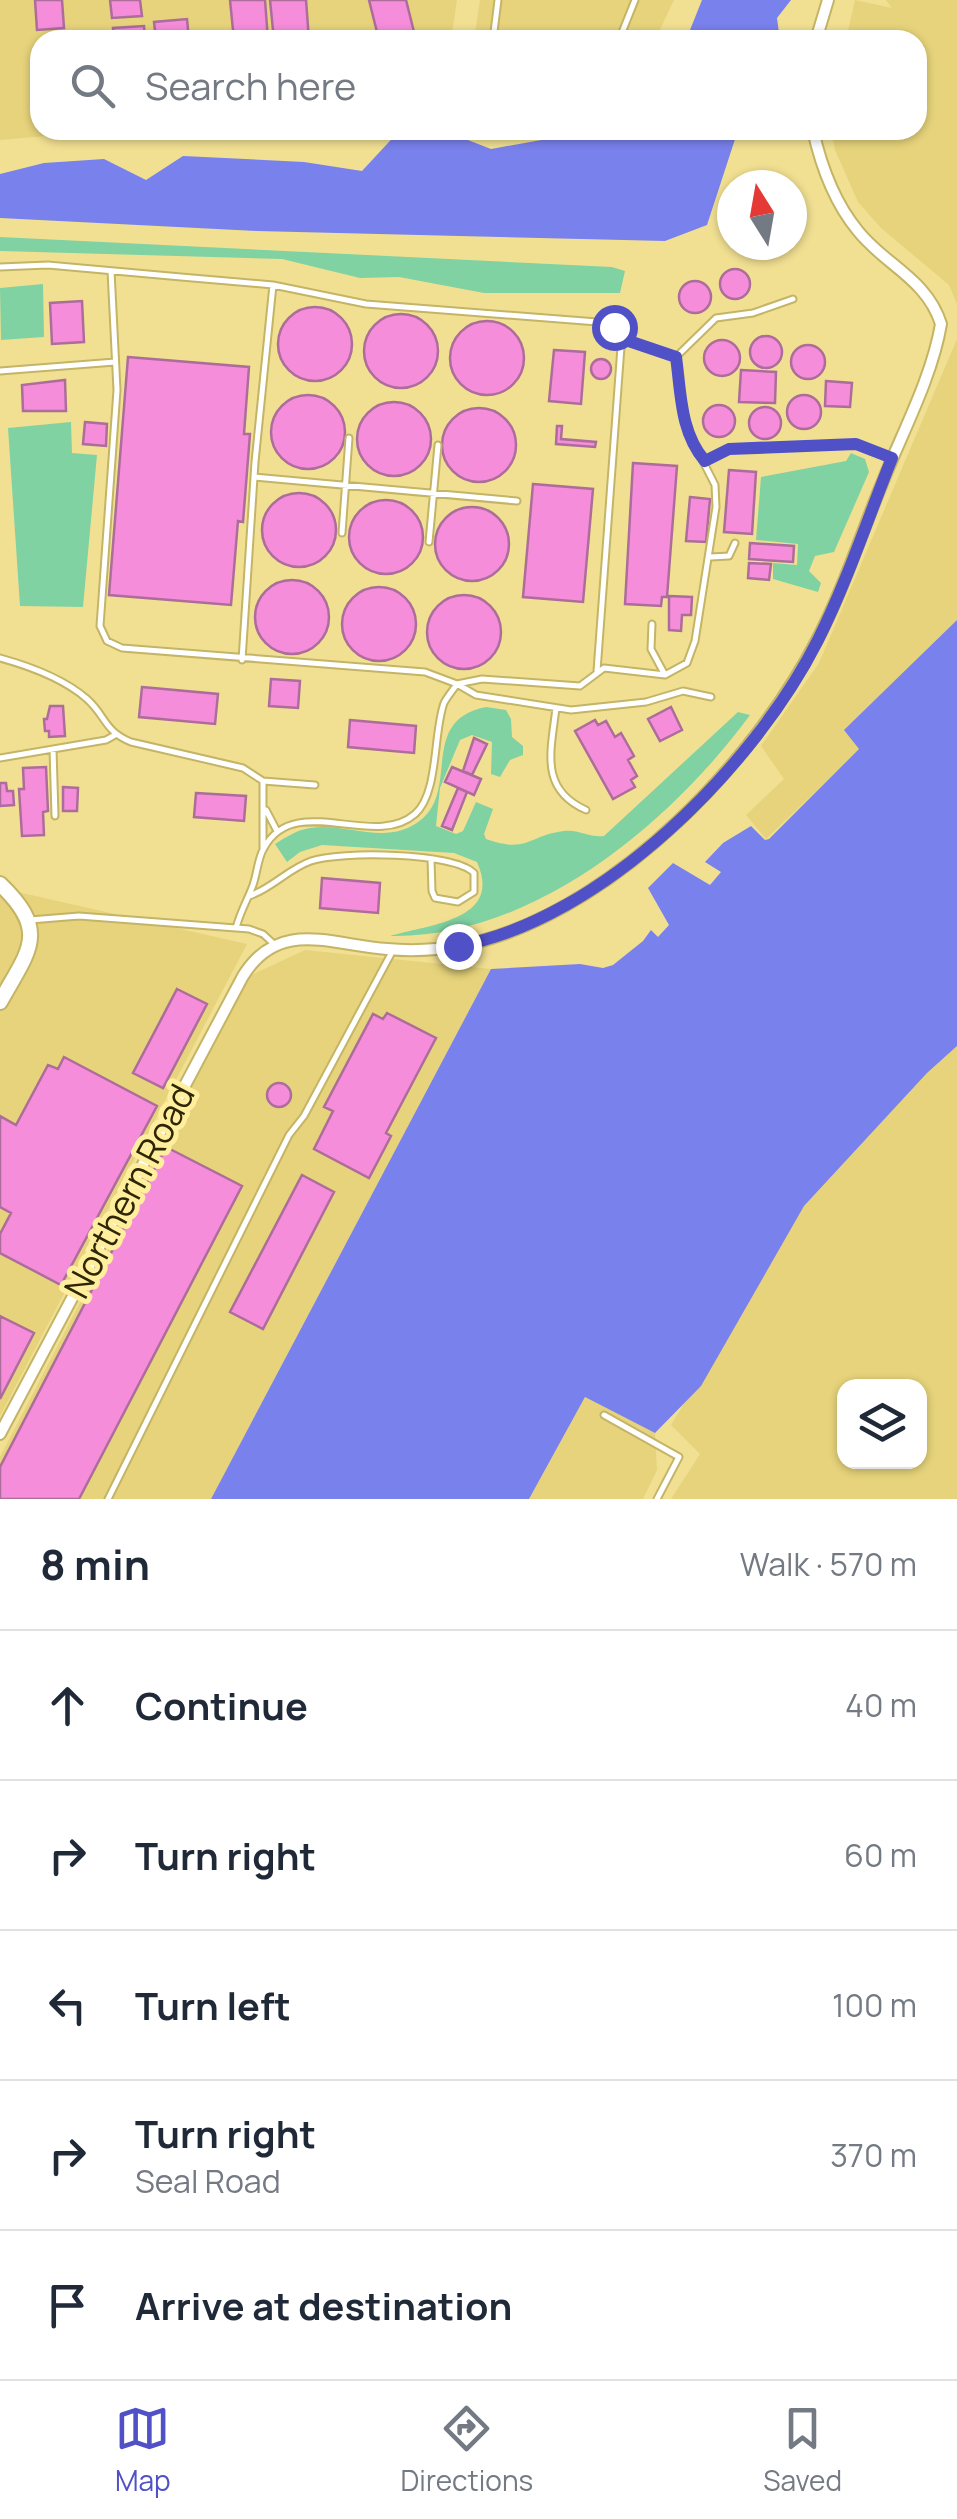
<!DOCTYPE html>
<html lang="en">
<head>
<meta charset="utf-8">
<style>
	:root { --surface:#fff; --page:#f6f6f7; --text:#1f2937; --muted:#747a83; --line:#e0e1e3; --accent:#5050c7 }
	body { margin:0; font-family:Manrope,sans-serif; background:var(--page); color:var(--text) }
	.controls { position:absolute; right:30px; bottom:30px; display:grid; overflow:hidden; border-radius:20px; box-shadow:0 2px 8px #0004 }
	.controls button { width:90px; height:90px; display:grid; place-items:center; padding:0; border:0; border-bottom:2px solid var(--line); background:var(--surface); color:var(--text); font:50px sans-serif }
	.compass { position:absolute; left:717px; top:170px; width:90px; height:90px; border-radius:50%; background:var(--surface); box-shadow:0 2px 8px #0004; rotate:349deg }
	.stop { position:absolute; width:30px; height:30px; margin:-22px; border:8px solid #5050c7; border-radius:50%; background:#fff }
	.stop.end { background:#5050c7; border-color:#fff; box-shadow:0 2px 10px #0008 }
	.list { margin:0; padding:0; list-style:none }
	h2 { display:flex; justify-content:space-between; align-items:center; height:130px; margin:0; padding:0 40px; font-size:42px }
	h2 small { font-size:32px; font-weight:400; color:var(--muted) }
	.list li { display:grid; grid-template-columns:65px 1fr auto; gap:30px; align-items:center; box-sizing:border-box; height:150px; padding:0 40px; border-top:2px solid var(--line) }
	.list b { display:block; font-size:38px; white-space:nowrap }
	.list p { margin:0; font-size:32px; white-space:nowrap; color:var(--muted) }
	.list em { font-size:32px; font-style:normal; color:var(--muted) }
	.icon { flex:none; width:55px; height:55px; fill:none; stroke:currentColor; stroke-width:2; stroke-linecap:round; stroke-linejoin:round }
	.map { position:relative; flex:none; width:957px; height:1499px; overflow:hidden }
	.search { position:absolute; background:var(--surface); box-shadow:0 2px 8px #0004; left:30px; right:30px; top:30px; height:110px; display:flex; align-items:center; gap:25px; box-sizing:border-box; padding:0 35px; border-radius:30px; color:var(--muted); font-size:38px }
	.sheet { height:880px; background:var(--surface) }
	nav { display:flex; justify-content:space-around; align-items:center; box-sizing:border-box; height:140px; border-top:2px solid var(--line); background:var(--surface); font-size:28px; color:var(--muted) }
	nav a { display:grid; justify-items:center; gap:5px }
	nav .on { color:var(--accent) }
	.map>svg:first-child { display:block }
	.built { fill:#e6d37b; fill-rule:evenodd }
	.green { fill:#80d2a3 }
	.water { fill:#7981ec }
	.building { fill:#f68dda; stroke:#ac6d9a; stroke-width:2.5 }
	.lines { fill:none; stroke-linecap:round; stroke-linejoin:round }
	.lane-casing { stroke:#c4b466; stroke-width:9 }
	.street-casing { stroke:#c4b466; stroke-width:14 }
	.secondary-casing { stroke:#c4b466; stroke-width:18 }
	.lane { stroke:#fff; stroke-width:5 }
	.street { stroke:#fff; stroke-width:10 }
	.secondary { stroke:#fff; stroke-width:14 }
	.route { stroke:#5050c7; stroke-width:12 }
	.labels { text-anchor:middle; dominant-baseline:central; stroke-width:10; stroke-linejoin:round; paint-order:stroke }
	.street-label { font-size:35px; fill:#2d2604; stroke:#feee9e }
</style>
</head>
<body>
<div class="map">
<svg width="957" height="1499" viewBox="0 0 957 1499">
	<rect width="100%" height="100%" fill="#f1e092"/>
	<path class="built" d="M0 0H457L451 40H40V130H115L0 140Z
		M480 0H674L655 40H474Z
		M855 0 892 8 886 0H957V304L949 285 881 228 858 202 835 150 831 130H917V40H846Z
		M957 339V620L845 730 860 749 766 839 746 815 784 779 761 746 819 663Z
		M0 888 247 944 0 1416Z
		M305 950 491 969 211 1499H0V1457L249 976Z
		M957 1046V1499H671L700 1454 671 1425 804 1206 927 1073ZM844 1386H920V1462H844Z
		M585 1397 655 1433 657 1470 643 1499H529Z"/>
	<path class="green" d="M0 237 612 267 625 271 620 293H484L399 277 360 278 282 259 0 251Z
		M43 284 44 337 1 340 0 288Z
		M71 422 72 453 97 455 83 607 20 606 8 428Z
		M851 453 865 459 869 472 834 552 815 556 809 571 821 583 818 592 773 579V563L797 565 798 544 756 540 761 477 846 461Z
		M486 707 506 710 511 719 512 737 523 746V755L510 760 500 777 491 774 492 742 472 735 460 740 440 788 436 826 456 834 463 831 476 802 493 809 484 834 486 839C528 854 529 835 564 831 578 829 590 838 604 836L738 712 750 715C670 824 532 939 390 936 431 924 503 920 477 862L454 853 322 845 300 852 287 862 275 844C286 837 297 830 310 828 349 822 387 848 422 819 459 788 419 720 486 707Z"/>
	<path class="water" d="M702 0H791L777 18 780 40H686Z
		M400 130H442L491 149 597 130H738L707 225 665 241 257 231 0 218V174L44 163 104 159 146 180 183 156 304 162 362 171Z
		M957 620V1046L927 1073 804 1206 701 1386 655 1433 585 1397 529 1499H211L491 969 580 964 603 968 613 965 643 941 651 930 658 937 669 925 648 888 673 863 710 885 721 872 705 862 723 843 751 826 765 840 769 839 859 749 844 730Z"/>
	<path class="building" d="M35 0H62L64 28 37 30Z
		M110 0H140L142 16 112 18Z
		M230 0H265L268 40H234Z
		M270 0H306L309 40H274Z
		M369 0H406L416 40H379Z
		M187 19 189 40H156L154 22Z
		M144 26 145 40H114L113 28Z
		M720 284a15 15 0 1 1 30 0a15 15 0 1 1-30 0Z
		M679 297a16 16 0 1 1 32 0a16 16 0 1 1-32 0Z
		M82 301 84 342 52 344 50 303Z
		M278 344a37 37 0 1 1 74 0a37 37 0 1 1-74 0Z
		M364 351a37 37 0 1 1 74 0a37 37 0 1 1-74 0Z
		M450 358a37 37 0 1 1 74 0a37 37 0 1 1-74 0Z
		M750 352a16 16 0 1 1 32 0a16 16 0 1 1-32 0Z
		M704 358a18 18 0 1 1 36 0a18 18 0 1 1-36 0Z
		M791 362a17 17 0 1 1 34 0a17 17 0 1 1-34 0Z
		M554 350 585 352 581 404 549 401Z
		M128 357 249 367 244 434H250L243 522 238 521 231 605 109 595Z
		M591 369a10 10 0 1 1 20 0a10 10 0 1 1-20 0Z
		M741 370 776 372 775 403 739 402Z
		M65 380 66 411H23L22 385Z
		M826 381 852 383 850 407 825 406Z
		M787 412a17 17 0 1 1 34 0a17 17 0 1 1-34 0Z
		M271 432a37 37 0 1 1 74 0a37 37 0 1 1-74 0Z
		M357 439a37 37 0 1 1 74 0a37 37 0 1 1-74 0Z
		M703 421a16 16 0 1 1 32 0a16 16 0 1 1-32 0Z
		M749 423a16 16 0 1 1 32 0a16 16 0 1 1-32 0Z
		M442 445a37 37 0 1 1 74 0a37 37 0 1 1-74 0Z
		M85 422 107 424 106 446 83 444Z
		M557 426H562L561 439 596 442 595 447 556 444Z
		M633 463 677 466 667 597H662L661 606 625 604Z
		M729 470 756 472 752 534 724 532Z
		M533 484 593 489 583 602 523 597Z
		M262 530a37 37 0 1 1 74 0a37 37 0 1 1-74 0Z
		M690 497 710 499 706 542 686 541Z
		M349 537a37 37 0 1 1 74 0a37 37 0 1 1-74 0Z
		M435 544a37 37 0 1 1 74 0a37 37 0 1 1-74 0Z
		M750 543 794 546 793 562 749 559Z
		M749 563 771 564 769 580 748 578Z
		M255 617a37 37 0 1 1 74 0a37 37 0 1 1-74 0Z
		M342 624a37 37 0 1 1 74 0a37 37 0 1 1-74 0Z
		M427 632a37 37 0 1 1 74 0a37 37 0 1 1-74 0Z
		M669 596 692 597 691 615H682L681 631 669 630Z
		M271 679 300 681 298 708 269 706Z
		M142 687 218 694 215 724 139 717Z
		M50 706H63L65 736 49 737V731H45L44 719H47Z
		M671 707 682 730 660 741 648 719Z
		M350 720 416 726 414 753 348 747Z
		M595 720 598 725 606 721 615 737 621 733 634 756 628 760 637 776 631 780 635 787 613 799 575 731Z
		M474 738 487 744 472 775 463 771Z
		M46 767 48 811 43 812 44 835 22 836 19 789H24L23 768Z
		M452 767 481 779 474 795 445 782Z
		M0 783H6L7 791H13L14 805 0 806Z
		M63 787 78 788 77 811H63Z
		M458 788 467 792 452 830 442 826Z
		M196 793 246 796 244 821 194 817Z
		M322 878 380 883 378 913 320 908Z
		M177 989 207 1004 163 1088 133 1073Z
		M387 1013 436 1038 386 1133 391 1136 369 1178 314 1149 333 1111 324 1107 373 1014 383 1019Z
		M64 1057 157 1106 61 1285 0 1253V1234L11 1213 0 1207V1116L16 1125 48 1065 58 1069Z
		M267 1095a12 12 0 1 1 24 0a12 12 0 1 1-24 0Z
		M166 1147 242 1186 79 1499H0V1467Z
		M302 1175 334 1192 263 1329 230 1312Z
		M0 1316 34 1333 0 1399Z"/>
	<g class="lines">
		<g class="lane-casing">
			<path id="lane" d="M493 40 498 0
				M619 40 635 0
				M0 267 48 265 181 277 273 285 366 304 610 323 618 333 621 347 597 671
				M111 271 117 390 100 626 107 641 122 648 425 672 457 684 476 695 571 710 646 702 683 691 711 697
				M620 338 676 357
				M0 371 115 362
				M706 460 729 449 856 444 893 458
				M254 477 517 501
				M342 533 349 438
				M429 542 438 445
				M711 557 729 556 735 543
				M652 624 651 649 665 675
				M0 658C29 666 63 678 87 699 106 716 104 731 131 742L243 768 263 781V848
				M242 660 255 462 273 285
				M556 708C551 751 539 789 586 810
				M53 749 55 816
				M0 758 106 740 115 735
				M263 781 315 785
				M266 810 277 831
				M249 896C271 889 288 869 311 861 339 851 454 852 474 873V892L458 902 435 898 432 891 431 860
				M30 920 79 916 249 929 263 934 275 945
				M236 928C240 912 248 899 253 885 257 874 258 857 264 848 295 791 374 850 415 814 439 793 433 733 444 703 447 697 453 690 457 684L482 679 580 686 604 668 665 675 687 663 695 641 716 507 715 485 686 428 676 357 716 318 753 313 793 299
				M604 1415 679 1457 657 1499
				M108 1499 289 1135 304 1116 392 952"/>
		</g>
		<g class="street-casing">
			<path id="street" d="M816 40 828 0
				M0 1434 243 976C279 918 331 945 387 949 418 952 455 949 485 940 619 902 753 763 816 642 843 591 861 534 883 481 903 431 932 377 941 324 927 279 885 265 858 231 834 202 821 166 813 130"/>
		</g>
		<g class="secondary-casing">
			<path id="secondary" d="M0 884C50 932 29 950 0 1002"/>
		</g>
		<use href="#lane" class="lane"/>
		<use href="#street" class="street"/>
		<use href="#secondary" class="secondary"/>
	</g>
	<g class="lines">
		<path class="route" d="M458 946C602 920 754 767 818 640 847 582 868 518 892 458L856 444 729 449 705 461C680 432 681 393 676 357L620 338 614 327"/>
	</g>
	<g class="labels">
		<g class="street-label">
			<text transform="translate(129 1191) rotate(-62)">Northern Road</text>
		</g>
	</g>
</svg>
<div class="controls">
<button><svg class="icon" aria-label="layers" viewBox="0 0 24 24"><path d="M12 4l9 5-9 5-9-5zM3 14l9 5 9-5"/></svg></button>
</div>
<svg class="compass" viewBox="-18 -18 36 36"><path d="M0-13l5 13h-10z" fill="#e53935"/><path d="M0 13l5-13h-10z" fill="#747a83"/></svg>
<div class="stop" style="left:614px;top:327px"></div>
<div class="stop end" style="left:458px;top:946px"></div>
<div class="search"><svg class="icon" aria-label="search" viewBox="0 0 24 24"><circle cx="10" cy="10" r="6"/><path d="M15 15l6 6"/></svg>Search here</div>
</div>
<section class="sheet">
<h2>8 min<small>Walk · 570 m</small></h2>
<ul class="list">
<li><svg class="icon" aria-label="ahead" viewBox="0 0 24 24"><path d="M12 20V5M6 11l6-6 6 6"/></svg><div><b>Continue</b></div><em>40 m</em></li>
<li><svg class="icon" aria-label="right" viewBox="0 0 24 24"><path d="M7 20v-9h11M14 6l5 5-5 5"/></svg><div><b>Turn right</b></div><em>60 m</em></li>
<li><svg class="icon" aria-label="left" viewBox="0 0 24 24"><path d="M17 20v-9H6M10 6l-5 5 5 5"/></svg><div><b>Turn left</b></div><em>100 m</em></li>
<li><svg class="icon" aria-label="right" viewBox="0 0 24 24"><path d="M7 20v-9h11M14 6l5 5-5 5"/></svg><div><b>Turn right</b><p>Seal Road</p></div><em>370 m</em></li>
<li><svg class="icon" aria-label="arrive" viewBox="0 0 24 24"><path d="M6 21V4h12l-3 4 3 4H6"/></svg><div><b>Arrive at destination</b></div></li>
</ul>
</section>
<nav>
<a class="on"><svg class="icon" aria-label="map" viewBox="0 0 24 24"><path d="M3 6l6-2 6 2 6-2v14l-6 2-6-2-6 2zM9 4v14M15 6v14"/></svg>Map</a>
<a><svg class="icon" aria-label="directions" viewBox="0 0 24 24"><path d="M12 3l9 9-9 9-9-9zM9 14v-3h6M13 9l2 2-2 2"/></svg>Directions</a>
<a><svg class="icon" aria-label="saved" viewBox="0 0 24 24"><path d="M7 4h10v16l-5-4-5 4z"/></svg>Saved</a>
</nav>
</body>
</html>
